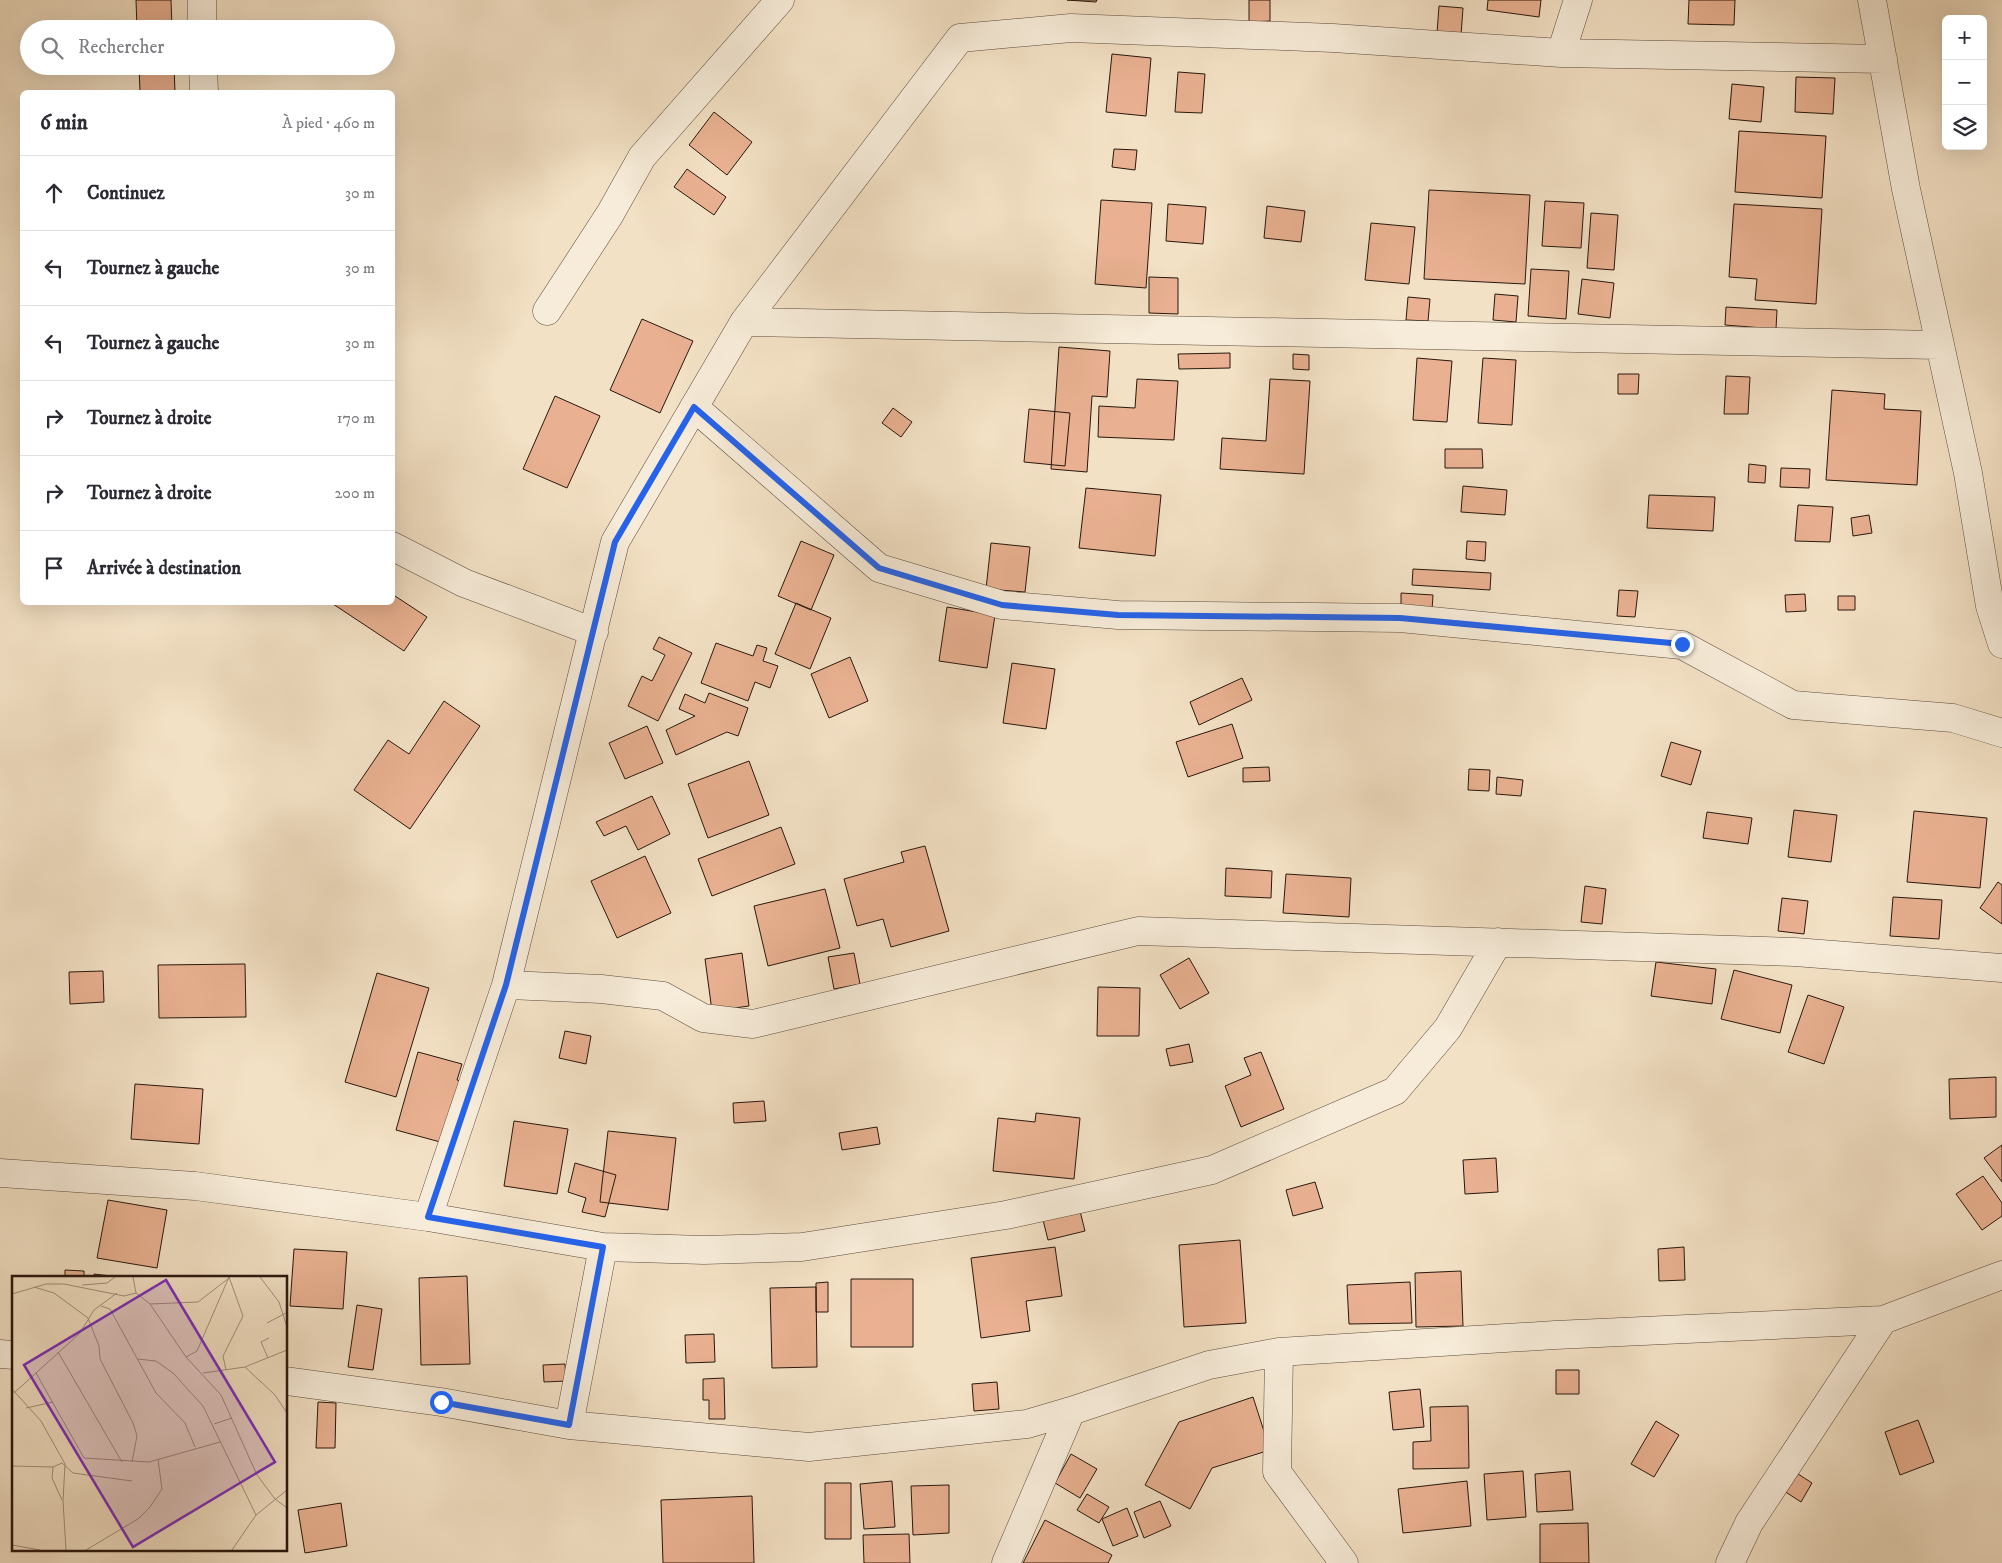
<!DOCTYPE html>
<html lang="fr">
<head>
<meta charset="utf-8">
<style>
	:root { --surface:#fff; --page:#f2f2f3; --text:#2b2b33; --muted:#7c7c81; --line:#e1e1e2 }
	body { margin:0; font-family:"IM FELL DW Pica",serif; background:var(--page); color:var(--text) }
	.controls { position:absolute; right:15px; top:15px; display:grid; overflow:hidden; border-radius:8px; box-shadow:0 5px 20px #0002 }
	.controls button { width:45px; height:45px; display:grid; place-items:center; padding:0; border:0; border-bottom:1px solid var(--line); background:var(--surface); color:var(--text); font:25px sans-serif }
	.stop { position:absolute; width:15px; height:15px; margin:-11px; border:4px solid #2563eb; border-radius:50%; background:#fff }
	.stop.end { background:#2563eb; border-color:#fff; box-shadow:0 1px 5px #0008 }
	.list { margin:0; padding:0; list-style:none }
	h2 { display:flex; justify-content:space-between; align-items:center; height:65px; margin:0; padding:0 20px; font-size:21px }
	h2 small { font-size:16px; font-weight:400; color:var(--muted) }
	.list li { display:grid; grid-template-columns:32px 1fr auto; gap:15px; align-items:center; box-sizing:border-box; height:75px; padding:0 20px; border-top:1px solid var(--line) }
	.list b { display:block; font-size:19px; white-space:nowrap }
	.list em { font-size:16px; font-style:normal; color:var(--muted) }
	.icon { flex:none; width:28px; height:28px; fill:none; stroke:currentColor; stroke-width:2; stroke-linecap:round; stroke-linejoin:round }
	.map { position:relative; flex:none; width:2002px; height:1563px; overflow:hidden }
	.search { position:absolute; background:var(--surface); box-shadow:0 5px 20px #0002; left:20px; top:20px; width:375px; height:55px; display:flex; align-items:center; gap:12px; box-sizing:border-box; padding:0 18px; border-radius:28px; color:var(--muted); font-size:19px }
	.panel { position:absolute; background:var(--surface); box-shadow:0 5px 20px #0002; left:20px; top:90px; width:375px; height:515px; border-radius:8px }
	.map>svg:first-child { display:block }
	.building { fill:#e9b191; stroke:#28170e }
	.lines { fill:none; stroke-linecap:round; stroke-linejoin:round }
	.street-casing { stroke:#5b4a3c; stroke-width:29 }
	.street { stroke:#f7ecd9; stroke-width:28 }
	.route { stroke:#2563eb; stroke-width:6 }
	.inset-road { fill:none; stroke:#a2907c; stroke-width:1 }
	.view { fill:#7b2cbf; fill-opacity:0.15; stroke:#7b2cbf; stroke-width:2.5 }
	.inset-edge { fill:none; stroke:#28170e; stroke-width:2.5 }
</style>
</head>
<body>
<div class="map">
<svg width="2002" height="1563" viewBox="0 0 2002 1563">
	<rect width="100%" height="100%" fill="#f3e1c5"/>
	<filter id="stains"><feTurbulence type="fractalNoise" baseFrequency=".004" numOctaves="4"/><feColorMatrix values="0 0 0 0 .2 0 0 0 0 .09 0 0 0 0 .02 0 0 0 .5 -.17"/></filter>
	<radialGradient id="worn" r=".72"><stop offset=".6" stop-color="#630" stop-opacity="0"/><stop offset="1" stop-color="#630" stop-opacity=".3"/></radialGradient>
	<path class="building" d="M136 0H171L172 29H137Z
		M1067 0H1097L1096 2Z
		M1249 0H1270V21L1249 22Z
		M1488 0H1541L1539 17 1487 10Z
		M1689 0H1735L1734 25 1688 24Z
		M1439 6 1463 8 1461 35 1437 33Z
		M1112 54 1151 58 1146 116 1106 112Z
		M139 66H174L175 92H140Z
		M1178 72 1205 74 1202 113 1175 112Z
		M1796 77 1835 78 1833 114 1795 112Z
		M1732 84 1764 87 1761 122 1729 119Z
		M714 112 752 142 727 175 689 145Z
		M1739 131 1826 136 1822 198 1735 192Z
		M1114 149 1137 150 1135 170 1112 167Z
		M687 169 726 197 714 215 674 187Z
		M1429 190 1530 195 1525 284 1424 279Z
		M1101 200 1152 203 1146 288 1095 284Z
		M1545 201 1584 203 1581 248 1542 246Z
		M1168 204 1206 207 1203 244 1166 241Z
		M1734 204 1822 209 1816 304 1755 300 1757 279 1729 277Z
		M1267 206 1305 211 1301 242 1264 238Z
		M1591 213 1618 215 1614 270 1587 268Z
		M1371 223 1415 227 1409 284 1365 280Z
		M1531 269 1569 271 1566 319 1528 316Z
		M1149 277 1178 278V314L1149 313Z
		M1582 279 1614 283 1610 318 1578 314Z
		M1495 294 1518 296 1516 322 1493 320Z
		M1408 297 1430 299 1428 321 1406 320Z
		M1726 307 1777 310 1776 329 1725 325Z
		M642 319 693 341 660 413 610 390Z
		M1059 347 1110 351 1107 397 1092 396 1087 472 1051 469Z
		M1230 353V368L1179 369 1178 354Z
		M1293 354 1309 355V370L1293 369Z
		M1417 358 1452 361 1447 422 1413 420Z
		M1483 358 1516 360 1512 425 1478 423Z
		M1618 374H1639L1638 394H1618Z
		M1726 376 1750 377 1748 414H1724Z
		M1137 379 1178 381 1174 440 1098 437 1099 406 1135 408Z
		M1270 379 1310 381 1304 474 1220 469 1222 438 1266 441Z
		M1832 390 1885 394 1884 409 1921 411 1917 485 1826 480Z
		M555 396 600 416 567 488 523 469Z
		M893 408 912 422 901 437 882 423Z
		M1029 409 1070 413 1065 466 1024 462Z
		M1445 449H1482L1483 468H1445Z
		M1749 464 1766 466 1765 483 1748 482Z
		M1781 468 1810 469 1809 488 1780 487Z
		M1463 486 1507 490 1505 515 1461 512Z
		M1086 488 1161 495 1155 556 1079 548Z
		M1649 495 1715 497 1713 531 1647 528Z
		M1798 505 1833 507 1830 542 1795 541Z
		M1869 515 1872 533 1853 536 1851 518Z
		M801 541 834 555 811 610 778 596Z
		M1467 541 1486 542 1485 561 1466 559Z
		M991 543 1030 547 1025 592 986 589Z
		M1413 569 1491 573 1490 590 1412 585Z
		M1619 590 1638 591 1635 617 1617 616Z
		M1401 593 1433 595 1432 610 1401 609Z
		M392 594 427 617 404 651 330 602H392Z
		M1805 594 1806 611 1786 612 1785 595Z
		M1838 596H1855V610H1838Z
		M796 603 831 618 810 669 775 654Z
		M947 607 995 615 987 668 939 661Z
		M659 637 692 653 658 721 628 706 642 676 652 681 665 655 653 649Z
		M716 643 753 656 757 645 767 648 763 661 778 666 770 688 755 682 748 701 701 683Z
		M850 657 868 701 829 718 811 674Z
		M1012 663 1055 669 1046 729 1003 723Z
		M1242 678 1252 700 1199 725 1190 702Z
		M709 693 748 708 738 736 727 732 676 755 666 730 695 716 679 709 685 694 705 703Z
		M444 701 480 726 410 829 354 790 388 740 409 754Z
		M1232 724 1243 758 1188 777 1176 742Z
		M647 726 663 763 625 779 609 743Z
		M1671 742 1701 751 1691 785 1661 776Z
		M749 761 769 815 708 838 688 784Z
		M1269 767 1270 781 1243 782V768Z
		M1469 769 1490 770 1489 791 1468 790Z
		M1497 777 1523 780 1521 796 1496 794Z
		M652 796 670 834 638 850 626 826 604 836 596 822Z
		M1794 810 1837 815 1831 862 1788 857Z
		M1914 811 1987 818 1980 888 1907 882Z
		M1707 812 1752 818 1748 844 1703 838Z
		M781 827 795 864 712 896 698 859Z
		M925 846 949 931 891 947 883 919 857 926 844 879 904 862 901 852Z
		M645 856 671 913 617 938 591 881Z
		M1226 868 1272 871 1271 898 1225 896Z
		M1286 874 1351 878 1349 917 1283 913Z
		M1998 882 2002 885V924L1980 908Z
		M1585 886 1606 889 1602 924 1581 922Z
		M825 889 840 948 768 966 754 906Z
		M1893 897 1942 900 1939 939 1890 936Z
		M1782 898 1808 901 1804 934 1778 931Z
		M742 953 749 1006 712 1011 705 959Z
		M854 953 860 984 834 989 828 957Z
		M1189 958 1209 993 1180 1009 1160 975Z
		M1656 962 1716 969 1712 1004 1651 996Z
		M245 964 246 1017 159 1018 158 965Z
		M1734 970 1792 985 1780 1033 1721 1019Z
		M103 971 104 1002 70 1004 69 972Z
		M377 973 429 988 396 1097 345 1082Z
		M1098 987 1140 988 1139 1036H1097Z
		M1808 995 1844 1007 1824 1064 1788 1052Z
		M565 1031 591 1036 586 1064 559 1058Z
		M1189 1044 1193 1062 1170 1066 1166 1049Z
		M418 1052 462 1064 457 1080 473 1084 455 1146 396 1130Z
		M1261 1052 1284 1109 1241 1127 1225 1086 1251 1075 1244 1058Z
		M1996 1077V1117L1950 1119 1949 1079Z
		M135 1084 203 1089 199 1144 131 1139Z
		M764 1101 766 1121 734 1123 733 1103Z
		M1036 1113 1080 1118 1074 1179 993 1171 998 1118 1035 1122Z
		M514 1121 568 1129 557 1194 504 1186Z
		M877 1127 880 1144 842 1150 839 1133Z
		M608 1131 676 1138 668 1210 600 1202Z
		M2002 1145V1182L1984 1158Z
		M1496 1158 1498 1192 1465 1194 1463 1160Z
		M575 1163 616 1175 605 1217 582 1212 586 1198 568 1192Z
		M1983 1176 2002 1203V1216L1982 1230 1956 1194Z
		M1315 1182 1323 1208 1293 1216 1286 1190Z
		M108 1200 167 1210 157 1268 97 1258Z
		M1080 1211 1085 1231 1048 1240 1043 1220Z
		M1240 1240 1246 1323 1184 1327 1179 1245Z
		M1055 1247 1062 1296 1026 1301 1030 1331 981 1338 971 1258Z
		M1684 1247 1685 1280 1659 1281 1658 1249Z
		M294 1249 347 1252 343 1309 290 1306Z
		M65 1270 84 1271V1277H65Z
		M1461 1271 1463 1326 1416 1327 1415 1273Z
		M94 1274 119 1277H94Z
		M467 1276 470 1364 421 1365 419 1278Z
		M851 1279H913V1347H851Z
		M828 1282V1312H816V1283Z
		M1410 1282 1412 1323 1349 1324 1347 1285Z
		M816 1287 817 1367 772 1368 770 1288Z
		M357 1305 382 1309 373 1370 348 1367Z
		M714 1334 715 1362 686 1363 685 1335Z
		M565 1364 566 1381 544 1382 543 1365Z
		M1556 1370H1579V1394H1556Z
		M724 1378 725 1419H709V1400H703V1379Z
		M997 1382 999 1409 974 1411 972 1384Z
		M1420 1389 1424 1427 1393 1430 1389 1392Z
		M1253 1397 1270 1450 1212 1468 1190 1509 1145 1485 1179 1422Z
		M318 1402 336 1403 335 1448H316Z
		M1468 1406 1469 1468 1413 1469V1442L1431 1441 1430 1407Z
		M1918 1420 1934 1462 1900 1475 1885 1432Z
		M1656 1421 1679 1435 1654 1477 1631 1464Z
		M1071 1454 1097 1469 1080 1498 1055 1483Z
		M1792 1470 1812 1483 1801 1502 1781 1489Z
		M1523 1471 1526 1517 1487 1520 1484 1474Z
		M1570 1471 1573 1510 1537 1512 1535 1474Z
		M892 1481 895 1527 864 1529 860 1484Z
		M1467 1481 1471 1526 1403 1533 1398 1489Z
		M825 1483H851V1539H825Z
		M949 1485V1533L913 1535 911 1486Z
		M1087 1494 1109 1507 1099 1523 1077 1510Z
		M752 1496 754 1563H663L661 1500Z
		M1160 1501 1171 1526 1144 1538 1134 1512Z
		M341 1503 347 1546 305 1553 298 1510Z
		M1127 1508 1138 1536 1113 1546 1102 1519Z
		M1045 1520 1112 1555 1108 1563H1023Z
		M1588 1523 1589 1563H1540V1524Z
		M909 1534 910 1563H864L863 1535Z"/>
	<g class="lines">
		<g class="street-casing">
			<path id="street" d="M202 0V29
				M1872 0 1906 189 1968 473 1990 606 2002 644
				M1561 53 1578 0
				M203 66 204 92
				M547 311 610 214 642 157 780 0
				M744 322 1940 345
				M694 407 879 568 1002 605 1118 615 1400 618 1682 645 1793 705 1953 718 2002 733
				M392 546 464 583 594 632
				M506 985 601 989 663 996 703 1018 753 1024 1138 931 1795 952 2002 968
				M0 1173 195 1186 428 1217 603 1247 704 1250 802 1247 1006 1215 1212 1170 1395 1091 1448 1028 1498 942
				M428 1217 506 985 615 542 744 322 960 38 1071 28 1333 38 1561 53 1883 59
				M1279 1352 1277 1472 1344 1563
				M0 1354 14 1355
				M286 1381 441 1402 569 1425 809 1447 1027 1424 1071 1411 1209 1365 1279 1352 1555 1335 1883 1320 2002 1275
				M569 1425 603 1247
				M1006 1563 1071 1411
				M1730 1563 1749 1523 1883 1320"/>
		</g>
		<use href="#street" class="street"/>
	</g>
	<g class="lines">
		<path class="route" d="M441 1402 569 1425 603 1247 428 1217 506 985 615 542 694 407 879 568 1002 605 1118 615 1400 618 1682 644"/>
	</g>
	<g transform="translate(12 1276)">
		<rect width="275" height="275" fill="#f3e1c5"/>
		<path class="inset-road" d="M121 1 124 17 138 28 174 81 209 119 245 199 263 223 275 232M248 1 267 26 275 51M70 9 95 7 103 1M22 11 42 17 76 42 87 70 88 83 121 147 125 160 120 186M0 18 34 8H52L112 20 124 17M138 28 186 26 217 2M89 30 98 33 144 117 173 147 183 171M255 47 274 37M46 76 110 186M174 81 185 75 217 1M256 82 249 66 257 62M125 83 144 85 161 97 191 130 244 239M233 91 263 119 275 137M214 94 211 80 231 40 217 1M24 97 72 182 137 186 208 166M191 97 233 91 275 74M0 113 29 145 53 188 51 225 54 274M2 117 68 57 82 34 105 17M14 132 41 126M202 148 220 142M0 190 41 191 50 187 61 197 120 205M41 191 40 202 50 224M0 269 28 274M74 274 126 243 138 231 150 213 146 183M220 274 244 239 275 214"/>
		<path class="view" d="M154 4 263 186 121 271 12 89Z"/>
		<rect width="275" height="275" class="inset-edge"/>
	</g>
	<rect width="100%" height="100%" filter="url(#stains)"/>
	<rect width="100%" height="100%" fill="url(#worn)"/>
</svg>
<div class="controls">
<button>+</button>
<button>−</button>
<button><svg class="icon" aria-label="layers" viewBox="0 0 24 24"><path d="M12 4l9 5-9 5-9-5zM3 14l9 5 9-5"/></svg></button>
</div>
<div class="stop" style="left:441px;top:1402px"></div>
<div class="stop end" style="left:1682px;top:644px"></div>
<div class="search"><svg class="icon" aria-label="search" viewBox="0 0 24 24"><circle cx="10" cy="10" r="6"/><path d="M15 15l6 6"/></svg>Rechercher</div>
<section class="panel">
<h2>6 min<small>À pied · 460 m</small></h2>
<ul class="list">
<li><svg class="icon" aria-label="ahead" viewBox="0 0 24 24"><path d="M12 20V5M6 11l6-6 6 6"/></svg><div><b>Continuez</b></div><em>30 m</em></li>
<li><svg class="icon" aria-label="left" viewBox="0 0 24 24"><path d="M17 20v-9H6M10 6l-5 5 5 5"/></svg><div><b>Tournez à gauche</b></div><em>30 m</em></li>
<li><svg class="icon" aria-label="left" viewBox="0 0 24 24"><path d="M17 20v-9H6M10 6l-5 5 5 5"/></svg><div><b>Tournez à gauche</b></div><em>30 m</em></li>
<li><svg class="icon" aria-label="right" viewBox="0 0 24 24"><path d="M7 20v-9h11M14 6l5 5-5 5"/></svg><div><b>Tournez à droite</b></div><em>170 m</em></li>
<li><svg class="icon" aria-label="right" viewBox="0 0 24 24"><path d="M7 20v-9h11M14 6l5 5-5 5"/></svg><div><b>Tournez à droite</b></div><em>200 m</em></li>
<li><svg class="icon" aria-label="arrive" viewBox="0 0 24 24"><path d="M6 21V4h12l-3 4 3 4H6"/></svg><div><b>Arrivée à destination</b></div></li>
</ul>
</section>
</div>
</body>
</html>
